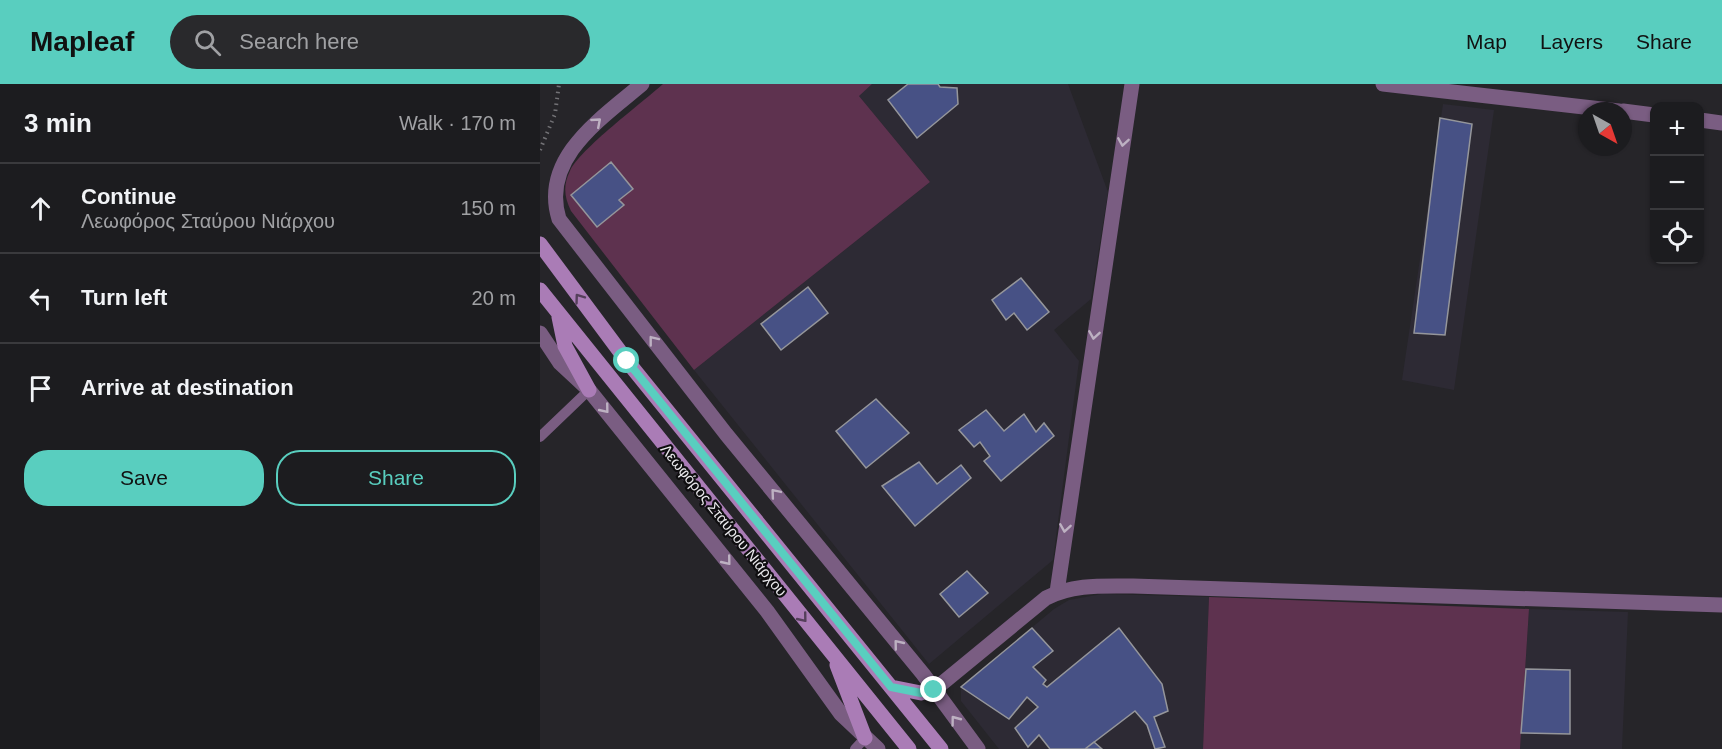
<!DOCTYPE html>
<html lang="en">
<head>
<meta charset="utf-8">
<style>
	:root { --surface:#1c1c1f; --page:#29292c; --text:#f1f3f6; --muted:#a0a1a4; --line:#3a3a3d; --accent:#59cebf }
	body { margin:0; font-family:Arial,sans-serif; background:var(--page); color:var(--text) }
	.controls { position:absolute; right:18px; top:18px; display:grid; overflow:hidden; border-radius:12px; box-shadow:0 2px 4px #0004 }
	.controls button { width:54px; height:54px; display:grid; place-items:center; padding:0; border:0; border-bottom:2px solid var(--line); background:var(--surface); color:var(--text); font:30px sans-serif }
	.compass { position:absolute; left:1038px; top:18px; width:54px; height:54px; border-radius:50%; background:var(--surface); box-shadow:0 2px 4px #0004; rotate:140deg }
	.stop { position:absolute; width:18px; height:18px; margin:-14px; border:4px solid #59cebf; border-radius:50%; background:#fff }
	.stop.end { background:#59cebf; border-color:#fff; box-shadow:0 2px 6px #0008 }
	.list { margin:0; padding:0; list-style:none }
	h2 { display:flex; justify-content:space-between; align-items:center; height:78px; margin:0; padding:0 24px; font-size:26px }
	h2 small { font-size:20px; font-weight:400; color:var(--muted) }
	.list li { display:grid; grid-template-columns:39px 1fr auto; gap:18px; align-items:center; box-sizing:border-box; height:90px; padding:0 24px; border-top:2px solid var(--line) }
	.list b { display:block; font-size:22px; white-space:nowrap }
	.list p { margin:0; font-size:20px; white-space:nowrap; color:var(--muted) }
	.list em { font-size:20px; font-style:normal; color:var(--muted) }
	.actions { display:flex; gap:12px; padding:18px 24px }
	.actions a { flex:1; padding:14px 0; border:2px solid var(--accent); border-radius:24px; text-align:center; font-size:21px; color:var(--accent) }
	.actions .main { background:var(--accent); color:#111 }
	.icon { flex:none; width:33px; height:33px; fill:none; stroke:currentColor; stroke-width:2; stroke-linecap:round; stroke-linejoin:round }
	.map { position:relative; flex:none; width:1182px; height:665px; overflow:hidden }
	header { display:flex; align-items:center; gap:36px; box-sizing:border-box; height:84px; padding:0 30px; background:var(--accent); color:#111 }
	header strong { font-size:28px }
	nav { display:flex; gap:33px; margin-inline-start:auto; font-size:21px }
	.search { width:420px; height:54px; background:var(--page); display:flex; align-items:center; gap:15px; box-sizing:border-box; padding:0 21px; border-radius:33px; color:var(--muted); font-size:22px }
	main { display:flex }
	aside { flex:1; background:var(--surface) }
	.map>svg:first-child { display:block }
	.built { fill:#2d2a34 }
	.green { fill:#5e324f }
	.building { fill:#475185; stroke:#95969b; stroke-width:1.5 }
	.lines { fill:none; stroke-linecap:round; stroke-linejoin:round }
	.path { stroke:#737276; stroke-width:4; stroke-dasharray:1.5 4.5; stroke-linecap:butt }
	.service { stroke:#7a5d82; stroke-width:10 }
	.minor { stroke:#7a5d82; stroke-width:15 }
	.tertiary { stroke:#7a5d82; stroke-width:15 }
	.secondary { stroke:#aa7cb6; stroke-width:15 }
	.oneway { stroke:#bdb1c2 }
	.oneway2 { stroke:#553f5b }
	.route { stroke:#59cebf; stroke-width:8 }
	.labels { text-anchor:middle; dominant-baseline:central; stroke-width:4.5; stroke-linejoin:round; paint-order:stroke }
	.street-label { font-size:15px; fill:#eae9ec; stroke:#0f0e10 }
</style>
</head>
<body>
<header>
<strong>Mapleaf</strong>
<div class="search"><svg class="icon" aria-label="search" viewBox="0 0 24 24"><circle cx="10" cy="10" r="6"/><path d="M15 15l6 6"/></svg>Search here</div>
<nav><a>Map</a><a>Layers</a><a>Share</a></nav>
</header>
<main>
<aside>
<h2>3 min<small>Walk · 170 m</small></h2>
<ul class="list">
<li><svg class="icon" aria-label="ahead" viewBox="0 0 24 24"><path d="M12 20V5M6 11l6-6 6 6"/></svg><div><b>Continue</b><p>Λεωφόρος Σταύρου Νιάρχου</p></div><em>150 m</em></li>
<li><svg class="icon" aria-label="left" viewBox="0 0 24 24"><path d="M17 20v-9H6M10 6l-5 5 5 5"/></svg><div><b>Turn left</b></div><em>20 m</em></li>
<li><svg class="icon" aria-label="arrive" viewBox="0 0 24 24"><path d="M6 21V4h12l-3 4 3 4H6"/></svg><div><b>Arrive at destination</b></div></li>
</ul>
<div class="actions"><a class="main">Save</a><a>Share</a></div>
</aside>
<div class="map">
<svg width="1182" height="665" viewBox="0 0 1182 665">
	<rect width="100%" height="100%" fill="#262529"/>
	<path class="built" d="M332 0H528L568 108 551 215 514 246 539 277 513 476 389 580 154 286 390 98 318 11Z
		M903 20 954 26 914 306 862 296Z
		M562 510 669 513 663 665H459L421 617V603L514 525 529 516Z
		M989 525 1088 528 1082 665H980Z"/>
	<path class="green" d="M123 0H332L319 12 390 98 154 286 31 127C24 113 23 101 30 87 39 66 103 18 123 0Z
		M669 513 989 525 980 665H663Z"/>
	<path class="building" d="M368 0H398L400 3 417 4 418 20 377 54 348 16Z
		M900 34 932 40 905 251 874 249Z
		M71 78 93 105 79 116 84 121 57 143 31 111Z
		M481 194 509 228 487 246 474 229 466 236 452 216Z
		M268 203 288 229 241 266 221 240Z
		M336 315 369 349 326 384 296 347Z
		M446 326 464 347 484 330 496 348 504 339 514 352 461 397 444 377 450 372 440 358 434 363 419 346Z
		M379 378 397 400 421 381 431 394 375 442 342 402Z
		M427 487 448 509 419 533 400 510Z
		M492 544 513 567 493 583 506 596 503 600 507 603 579 544 622 600 628 627 614 633 625 663 615 665 607 641 595 627 545 665H510L499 651 488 663 475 644 498 623 487 613 469 635 421 603Z
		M986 585 1030 586V650L981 649Z
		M554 658 562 665H545Z"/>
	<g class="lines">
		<path class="path" d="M0 66 15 30 19 0"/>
		<path class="service" d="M0 353 49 306
			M315 665 325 654"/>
		<path class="minor" d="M0 249 20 279 49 306 227 527 301 630 338 665
			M517 508 592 0
			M394 606 506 514C533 500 562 502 593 502L1182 521"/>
		<path class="tertiary" d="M102 0C62 34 0 74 19 135L186 350 383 590 438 665
			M843 0 1079 27
			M1083 27 1114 31
			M1160 36 1182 39"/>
		<path class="secondary" d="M0 160 87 277 401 665
			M0 206 369 665
			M19 233 25 262 49 306
			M297 581 325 654
			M351 603 381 609 394 606"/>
	</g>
	<defs><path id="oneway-chevron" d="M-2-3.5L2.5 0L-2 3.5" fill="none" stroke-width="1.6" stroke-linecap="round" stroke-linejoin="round" transform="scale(1.5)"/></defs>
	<g class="oneway">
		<use href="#oneway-chevron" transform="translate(57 38) rotate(-41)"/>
		<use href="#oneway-chevron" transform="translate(583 58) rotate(99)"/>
		<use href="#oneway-chevron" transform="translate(554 251) rotate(99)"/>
		<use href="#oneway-chevron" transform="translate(113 256) rotate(-128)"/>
		<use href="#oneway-chevron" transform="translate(65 325) rotate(51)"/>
		<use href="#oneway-chevron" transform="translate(235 409) rotate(-130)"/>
		<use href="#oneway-chevron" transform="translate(525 444) rotate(99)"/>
		<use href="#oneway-chevron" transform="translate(187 477) rotate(51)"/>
		<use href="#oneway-chevron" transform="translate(358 560) rotate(-129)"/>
		<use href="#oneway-chevron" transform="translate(415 636) rotate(-127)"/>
	</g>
	<g class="oneway2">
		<use href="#oneway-chevron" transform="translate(39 214) rotate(-126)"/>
		<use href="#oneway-chevron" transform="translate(263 534) rotate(51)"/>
	</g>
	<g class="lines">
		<path class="route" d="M87 277 351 603 381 609 394 606"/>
	</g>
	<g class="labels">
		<g class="street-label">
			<text transform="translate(184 436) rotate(51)">Λεωφόρος Σταύρου Νιάρχου</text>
		</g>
	</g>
</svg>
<div class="controls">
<button>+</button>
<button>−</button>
<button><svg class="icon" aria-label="locate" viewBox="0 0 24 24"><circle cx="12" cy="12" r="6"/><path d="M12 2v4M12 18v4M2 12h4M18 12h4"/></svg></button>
</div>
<svg class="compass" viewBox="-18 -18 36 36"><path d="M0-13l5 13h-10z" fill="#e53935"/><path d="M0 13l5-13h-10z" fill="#a0a1a4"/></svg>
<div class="stop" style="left:87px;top:277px"></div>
<div class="stop end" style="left:394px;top:606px"></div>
</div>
</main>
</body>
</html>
